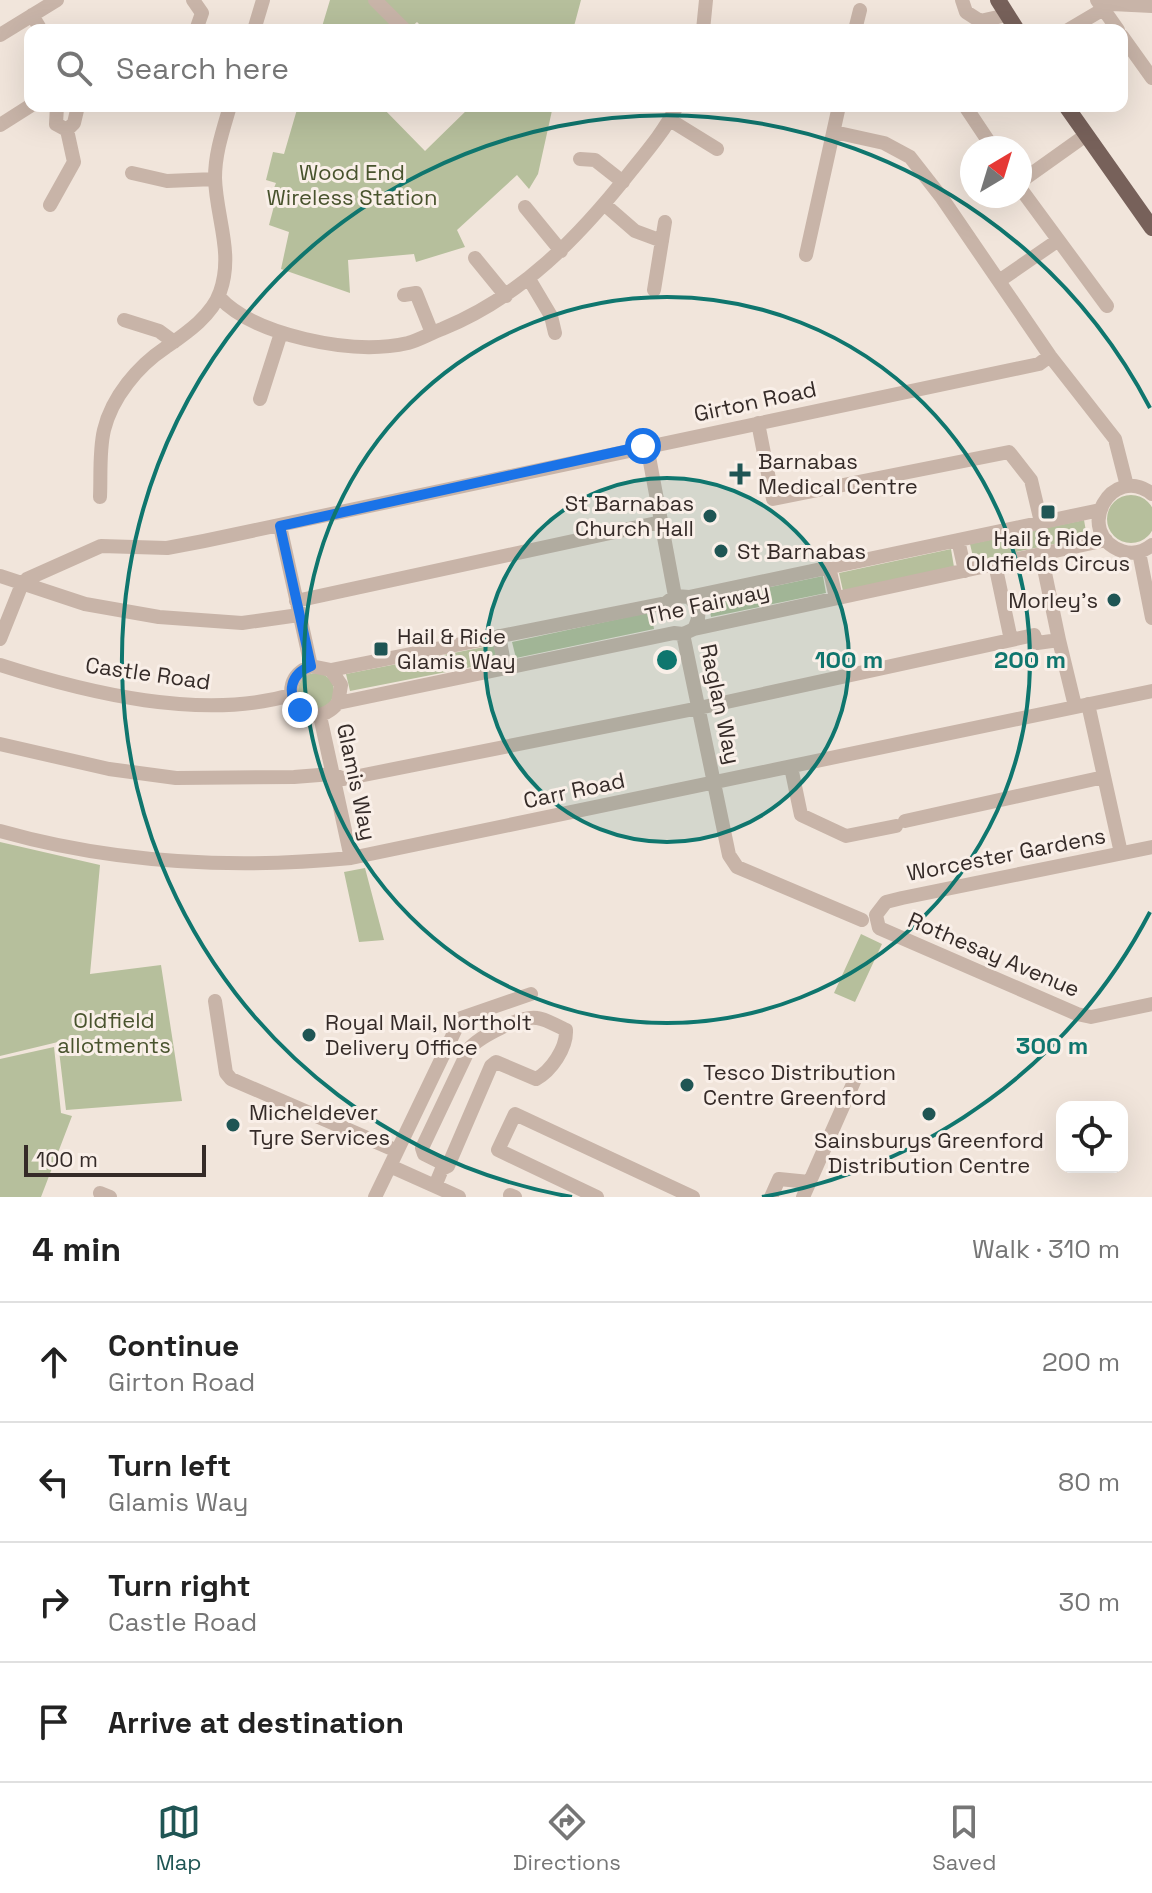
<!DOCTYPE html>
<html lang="en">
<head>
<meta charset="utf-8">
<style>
	:root { --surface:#fff; --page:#f6f6f6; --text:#222; --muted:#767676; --line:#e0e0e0; --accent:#1f5554 }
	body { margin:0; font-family:"Space Grotesk",sans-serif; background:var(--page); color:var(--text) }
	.controls { position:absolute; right:24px; bottom:24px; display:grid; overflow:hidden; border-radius:16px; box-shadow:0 8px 32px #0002 }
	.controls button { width:72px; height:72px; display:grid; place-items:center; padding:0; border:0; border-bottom:2px solid var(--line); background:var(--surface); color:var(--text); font:40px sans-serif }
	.compass { position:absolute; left:960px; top:136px; width:72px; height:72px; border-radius:50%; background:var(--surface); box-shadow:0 8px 32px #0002; rotate:38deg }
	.scale { position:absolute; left:24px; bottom:20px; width:182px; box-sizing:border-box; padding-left:8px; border:4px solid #352b28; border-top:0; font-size:22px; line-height:28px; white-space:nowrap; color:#352b28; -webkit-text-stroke:6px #f9efe8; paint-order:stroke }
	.stop { position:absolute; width:24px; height:24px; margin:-18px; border:6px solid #1a73e8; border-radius:50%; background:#fff }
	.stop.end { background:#1a73e8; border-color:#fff; box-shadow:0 2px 8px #0008 }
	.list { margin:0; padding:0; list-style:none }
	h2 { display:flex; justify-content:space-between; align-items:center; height:104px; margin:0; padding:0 32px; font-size:34px }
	h2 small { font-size:26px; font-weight:400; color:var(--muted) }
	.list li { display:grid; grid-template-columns:52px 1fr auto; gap:24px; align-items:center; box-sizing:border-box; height:120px; padding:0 32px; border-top:2px solid var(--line) }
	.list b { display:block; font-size:30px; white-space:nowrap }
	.list p { margin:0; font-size:26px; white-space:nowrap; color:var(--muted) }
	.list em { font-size:26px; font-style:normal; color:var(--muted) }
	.icon { flex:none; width:44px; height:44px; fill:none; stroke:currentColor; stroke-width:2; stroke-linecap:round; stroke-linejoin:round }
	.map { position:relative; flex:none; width:1152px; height:1197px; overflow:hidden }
	.search { position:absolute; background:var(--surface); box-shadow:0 8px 32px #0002; left:24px; right:24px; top:24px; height:88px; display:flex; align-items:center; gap:20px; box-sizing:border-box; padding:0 28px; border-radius:16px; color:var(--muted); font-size:30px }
	.sheet { height:584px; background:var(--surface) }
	nav { display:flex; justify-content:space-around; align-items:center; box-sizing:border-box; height:112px; border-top:2px solid var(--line); background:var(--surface); font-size:22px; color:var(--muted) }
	nav a { display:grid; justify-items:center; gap:4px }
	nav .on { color:var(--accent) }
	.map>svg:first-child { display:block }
	.green { fill:#b6bf9c }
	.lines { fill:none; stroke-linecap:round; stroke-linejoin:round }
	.minor { stroke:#c8b4a8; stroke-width:14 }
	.major { stroke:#77615a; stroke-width:16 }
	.route { stroke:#1a73e8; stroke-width:10 }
	.ring { fill:none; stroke:#0f766e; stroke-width:4 }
	.poi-dot { fill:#1f5554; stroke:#f9efe8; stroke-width:3 }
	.labels { text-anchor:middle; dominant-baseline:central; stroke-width:6; stroke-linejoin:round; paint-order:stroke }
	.park-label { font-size:22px; fill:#48532d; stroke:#f9efe8 }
	.street-label { font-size:22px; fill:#352b28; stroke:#f9efe8 }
	.poi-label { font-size:22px; fill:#352b28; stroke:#f9efe8; text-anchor:start }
	.centre { fill:#0f766e; stroke:#f9efe8; stroke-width:4 }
	.ring-label { font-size:24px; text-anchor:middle; font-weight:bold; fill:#0f766e; stroke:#f9efe8; stroke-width:6; stroke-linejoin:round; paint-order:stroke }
</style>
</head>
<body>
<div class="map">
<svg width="1152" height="1197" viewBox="0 0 1152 1197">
	<rect width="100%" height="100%" fill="#f1e5db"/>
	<path class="green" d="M330 0H581L573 30H425L417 22 408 30H321Z
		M298 106H381L425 151 471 106H553L538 174 529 189 517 175 457 230 465 247 416 262 414 254 348 260 350 293 281 269 289 232 269 225 274 206 268 203 276 183 266 180 273 152 284 154Z
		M1107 519a24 24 0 1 1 48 0a24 24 0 1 1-48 0Z
		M1084 520 1087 537 974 561 970 544Z
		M951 549 954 567 843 591 839 573Z
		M823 576 826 593 711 617 708 600Z
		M651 612 654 629 516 658 512 642Z
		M494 645 497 662 350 691 346 674Z
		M298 691a18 18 0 1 1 36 0a18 18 0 1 1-36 0Z
		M0 842 100 865 90 974 161 965 182 1101 66 1110 58 1042 0 1056Z
		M365 868 384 940 359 942 344 872Z
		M861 934 882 944 855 1002 834 993Z
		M54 1047 61 1113 72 1116 41 1197H0V1059Z"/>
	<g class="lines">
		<path class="minor" d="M193 0 202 13 196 30
			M375 0 405 30
			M962 0 966 12 980 21 1007 15
			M1097 0 1118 30
			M32 15 41 30
			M254 30 263 0
			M703 30 706 0
			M855 30 860 10
			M1068 30 1112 4 1152 6
			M0 35 57 0
			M1122 36 1152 78
			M57 106 56 124 67 130 74 123 78 106
			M965 106 993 148
			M670 120 717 149
			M0 125 30 106
			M834 132 884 143 910 157 942 198 1050 356 1115 439 1127 486
			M580 159 595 160 623 182
			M132 173 167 181 215 179
			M1020 182 1086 135
			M1020 188 1107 306
			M604 204 635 231 662 241
			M50 205 74 162 67 130
			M525 207 561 251
			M806 255 839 106
			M475 258 506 296
			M529 279 551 316 555 333
			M999 281 1057 241
			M654 290 665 222
			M404 295 416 293 432 333
			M219 297C240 320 275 332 305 339 339 347 373 351 408 343 419 340 431 333 442 329 521 297 579 237 631 171 648 150 665 130 677 106
			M124 320 159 331 174 342
			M260 399 281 333
			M758 423 773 499 1009 452 1031 480 1041 522
			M647 446 675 596
			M1152 494C1112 462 1072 533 1122 551 1133 555 1143 552 1152 545
			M100 497C101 475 99 451 104 430 112 397 138 366 165 348 185 334 212 316 220 292 234 253 216 217 215 178 215 153 223 130 230 106
			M1100 510 689 597 675 596 666 603 331 670 311 666C267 683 306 740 338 703L674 633 683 634 694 629 1106 540
			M280 526 311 666
			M958 540 965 571
			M1139 552 1152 618
			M1041 554 1059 640
			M995 564 1011 640
			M829 567 836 598
			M0 576 85 604 159 617 242 623 299 615
			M689 597C700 607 701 615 694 629
			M296 601 661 522
			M683 634 729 855 737 867 862 920
			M499 636 505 668
			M0 639 22 584 27 579 101 546 167 548 204 541 1039 364 1050 356
			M0 665C87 693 202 721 291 695
			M331 670 341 685 338 703
			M1088 704 1121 853
			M320 716 351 858
			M0 744 109 769 176 778 294 777 332 774 344 779 699 708 1034 635 1037 643 1059 640 1075 706
			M791 767 801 815 846 836 896 826
			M905 821 1104 777
			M0 831C113 863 235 869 351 858L1152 691
			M1152 847 902 898 886 902 876 915 879 928 1077 1014 1091 1017 1152 1004
			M215 1001 226 1073 231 1079 397 1151
			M435 1186 442 1169 448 1166 491 1066 496 1062 536 1079C551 1071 567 1048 566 1030 557 1026 546 1019 537 1018 521 1015 479 1037 469 1049L422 1148 424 1154 448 1166
			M100 1193 110 1197
			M510 1195 515 1197
			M375 1197 390 1166
			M459 1197 390 1166 461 1018 531 994
			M597 1197 498 1150 515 1114 693 1197
			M771 1197 779 1179 809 1182
			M803 1197 856 1077"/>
		<path class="major" d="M998 0 1017 30
			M1066 106 1152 228"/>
	</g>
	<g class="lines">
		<path class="route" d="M300 710C286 693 290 674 311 666L280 526 643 446"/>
	</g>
	<circle cx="667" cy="660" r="182" fill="#0f766e" fill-opacity=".12"/>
	<g class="ring">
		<circle cx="667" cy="660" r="182"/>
		<circle cx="667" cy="660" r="363"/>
		<path d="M1150 912A545 545 0 0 1 762 1197M572 1197A545 545 0 1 1 1150 408"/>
	</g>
	<g class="poi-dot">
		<path d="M736 462h8v8h8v8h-8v8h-8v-8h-8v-8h8z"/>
		<rect x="1040" y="504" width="16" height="16" rx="4"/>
		<circle cx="710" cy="516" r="8"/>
		<circle cx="721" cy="551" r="8"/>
		<circle cx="1114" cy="600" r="8"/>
		<rect x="373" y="641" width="16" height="16" rx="4"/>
		<circle cx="309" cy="1035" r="8"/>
		<circle cx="687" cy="1085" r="8"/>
		<circle cx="929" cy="1114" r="8"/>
		<circle cx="233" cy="1125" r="8"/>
	</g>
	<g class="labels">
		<g class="park-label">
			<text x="352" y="172">Wood End<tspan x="352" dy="25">Wireless Station</tspan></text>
			<text x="114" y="1020">Oldfield<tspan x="114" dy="25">allotments</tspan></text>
		</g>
		<g class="street-label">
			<text transform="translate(755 401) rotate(-12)">Girton Road</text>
			<text transform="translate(707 603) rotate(-12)">The Fairway</text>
			<text transform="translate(148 673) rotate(8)">Castle Road</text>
			<text transform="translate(721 704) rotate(78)">Raglan Way</text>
			<text transform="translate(357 782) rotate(78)">Glamis Way</text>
			<text transform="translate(574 790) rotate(-12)">Carr Road</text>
			<text transform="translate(1006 854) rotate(-11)">Worcester Gardens</text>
			<text transform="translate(994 954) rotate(23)">Rothesay Avenue</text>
		</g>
		<g class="poi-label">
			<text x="758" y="461">Barnabas<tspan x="758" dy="25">Medical Centre</tspan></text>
			<text x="694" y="503" text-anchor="end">St Barnabas<tspan x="694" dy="25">Church Hall</tspan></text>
			<text x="1048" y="538" text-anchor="middle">Hail &amp; Ride<tspan x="1048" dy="25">Oldfields Circus</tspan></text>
			<text x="737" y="551">St Barnabas</text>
			<text x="1098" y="600" text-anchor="end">Morley's</text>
			<text x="397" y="636">Hail &amp; Ride<tspan x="397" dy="25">Glamis Way</tspan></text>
			<text x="325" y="1022">Royal Mail, Northolt<tspan x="325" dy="25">Delivery Office</tspan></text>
			<text x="703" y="1072">Tesco Distribution<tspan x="703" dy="25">Centre Greenford</tspan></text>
			<text x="249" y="1112">Micheldever<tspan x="249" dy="25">Tyre Services</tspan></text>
			<text x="929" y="1140" text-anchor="middle">Sainsburys Greenford<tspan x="929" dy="25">Distribution Centre</tspan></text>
		</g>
	</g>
	<circle cx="667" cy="660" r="12" class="centre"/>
	<g class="ring-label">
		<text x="849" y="668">100 m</text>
		<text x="1030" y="668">200 m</text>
		<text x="1052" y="1054">300 m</text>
	</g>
</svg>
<div class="controls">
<button><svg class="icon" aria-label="locate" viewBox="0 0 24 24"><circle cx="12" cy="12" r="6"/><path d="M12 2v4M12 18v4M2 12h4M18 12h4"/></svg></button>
</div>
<svg class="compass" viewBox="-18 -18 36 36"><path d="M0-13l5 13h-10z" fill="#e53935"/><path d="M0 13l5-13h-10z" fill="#767676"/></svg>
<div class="scale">100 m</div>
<div class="stop" style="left:643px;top:446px"></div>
<div class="stop end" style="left:300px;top:710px"></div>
<div class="search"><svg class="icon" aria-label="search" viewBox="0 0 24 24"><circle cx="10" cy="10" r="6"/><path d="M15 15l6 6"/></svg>Search here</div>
</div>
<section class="sheet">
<h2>4 min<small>Walk · 310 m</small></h2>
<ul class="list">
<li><svg class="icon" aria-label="ahead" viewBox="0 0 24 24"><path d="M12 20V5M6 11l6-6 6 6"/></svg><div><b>Continue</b><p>Girton Road</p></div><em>200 m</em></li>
<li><svg class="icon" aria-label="left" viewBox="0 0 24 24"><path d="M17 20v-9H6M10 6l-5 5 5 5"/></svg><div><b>Turn left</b><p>Glamis Way</p></div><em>80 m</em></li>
<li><svg class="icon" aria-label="right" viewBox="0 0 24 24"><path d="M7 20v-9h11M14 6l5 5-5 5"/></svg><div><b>Turn right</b><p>Castle Road</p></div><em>30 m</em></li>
<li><svg class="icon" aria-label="arrive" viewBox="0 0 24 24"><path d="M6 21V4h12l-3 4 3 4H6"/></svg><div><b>Arrive at destination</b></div></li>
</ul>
</section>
<nav>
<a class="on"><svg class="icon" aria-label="map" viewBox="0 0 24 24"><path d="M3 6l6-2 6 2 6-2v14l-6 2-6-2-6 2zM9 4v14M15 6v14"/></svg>Map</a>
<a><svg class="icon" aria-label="directions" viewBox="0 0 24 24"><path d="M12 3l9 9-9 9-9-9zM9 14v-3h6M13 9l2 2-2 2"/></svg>Directions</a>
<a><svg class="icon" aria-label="saved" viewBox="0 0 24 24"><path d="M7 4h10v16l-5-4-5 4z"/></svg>Saved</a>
</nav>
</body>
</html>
